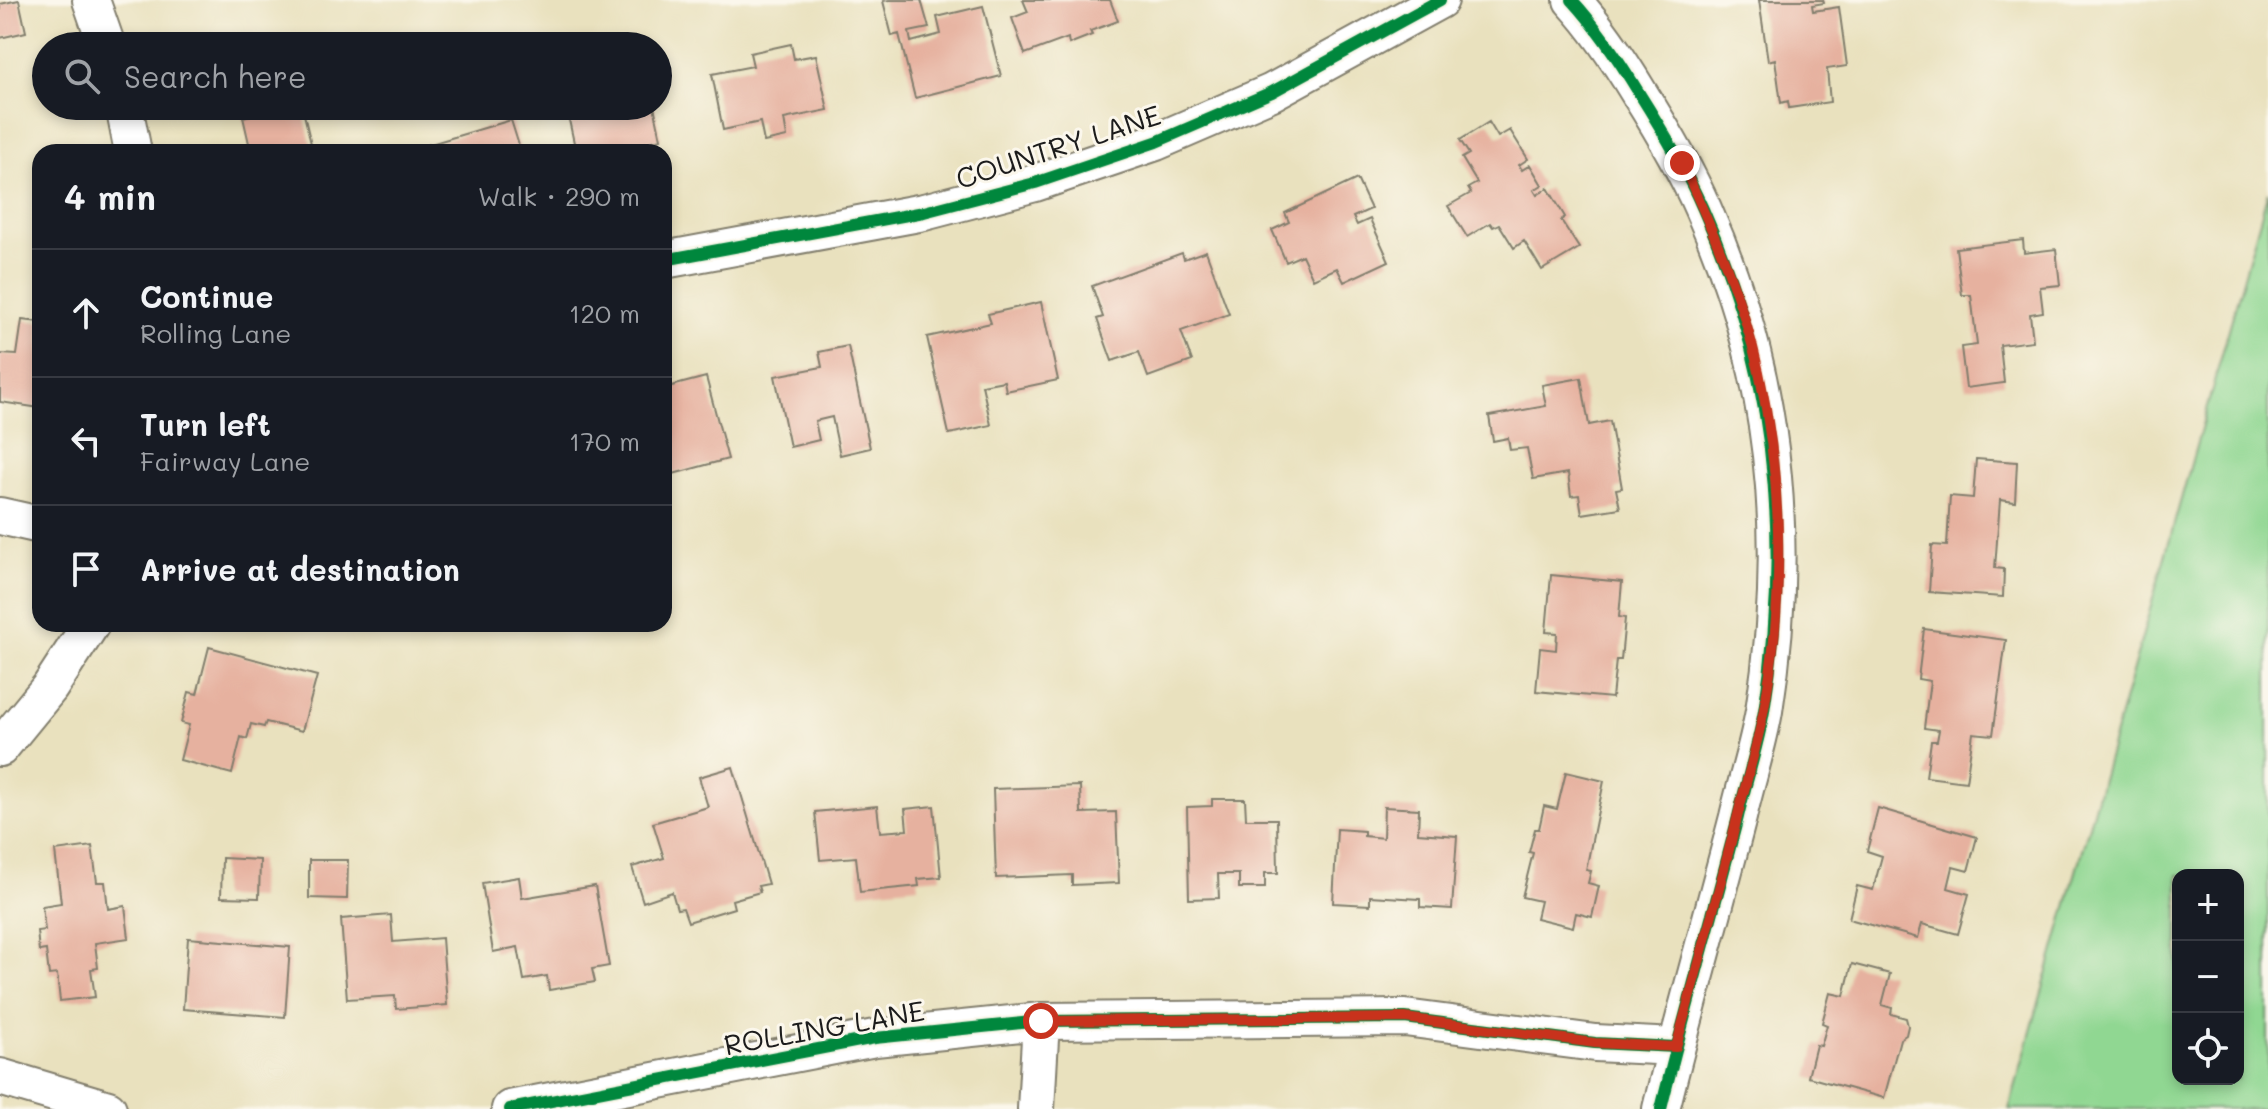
<!DOCTYPE html>
<html lang="en">
<head>
<meta charset="utf-8">
<style>
	:root { --surface:#171b24; --page:#20242c; --text:#f1f3f6; --muted:#9ea1a6; --line:#363941 }
	body { margin:0; font-family:Mali,sans-serif; background:var(--page); color:var(--text) }
	.controls { position:absolute; right:24px; bottom:24px; display:grid; overflow:hidden; border-radius:16px; box-shadow:0 4px 12px #0003 }
	.controls button { width:72px; height:72px; display:grid; place-items:center; padding:0; border:0; border-bottom:2px solid var(--line); background:var(--surface); color:var(--text); font:40px sans-serif }
	.stop { position:absolute; width:24px; height:24px; margin:-18px; border:6px solid #c8321e; border-radius:50%; background:#fff }
	.stop.end { background:#c8321e; border-color:#fff; box-shadow:0 2px 8px #0008 }
	.list { margin:0; padding:0; list-style:none }
	h2 { display:flex; justify-content:space-between; align-items:center; height:104px; margin:0; padding:0 32px; font-size:34px }
	h2 small { font-size:26px; font-weight:400; color:var(--muted) }
	.list li { display:grid; grid-template-columns:52px 1fr auto; gap:24px; align-items:center; box-sizing:border-box; height:128px; padding:0 32px; border-top:2px solid var(--line) }
	.list b { display:block; font-size:30px; white-space:nowrap }
	.list p { margin:0; font-size:26px; white-space:nowrap; color:var(--muted) }
	.list em { font-size:26px; font-style:normal; color:var(--muted) }
	.icon { flex:none; width:44px; height:44px; fill:none; stroke:currentColor; stroke-width:2; stroke-linecap:round; stroke-linejoin:round }
	.map { position:relative; flex:none; width:2268px; height:1109px; overflow:hidden }
	.search { position:absolute; background:var(--surface); box-shadow:0 4px 12px #0003; left:32px; top:32px; width:640px; height:88px; display:flex; align-items:center; gap:20px; box-sizing:border-box; padding:0 28px; border-radius:44px; color:var(--muted); font-size:30px }
	.panel { position:absolute; background:var(--surface); box-shadow:0 4px 12px #0003; left:32px; top:144px; width:640px; height:488px; border-radius:24px }
	.map>svg:first-child { display:block }
	.green { fill:#90d792; stroke:#567a57; stroke-width:2; fill-rule:evenodd }
	.building { fill:#e6b19f }
	.lines { fill:none; stroke-linecap:round; stroke-linejoin:round }
	.street-casing { stroke:#827e6d; stroke-width:40 }
	.street { stroke:#fff; stroke-width:36 }
	.cycleway-casing { stroke:#fbf7ec; stroke-width:17 }
	.cycleway { stroke:#00873e; stroke-width:12 }
	.route { stroke:#c8321e; stroke-width:10 }
	.labels { text-anchor:middle; dominant-baseline:central; stroke-width:6; stroke-linejoin:round; paint-order:stroke }
	.street-label { font-size:28px; fill:#1c1c1c; stroke:#fbf7ec }
</style>
</head>
<body>
<div class="map">
<svg width="2268" height="1109" viewBox="0 0 2268 1109">
	<rect width="100%" height="100%" fill="#fbf7ec"/>
	<filter id="ink" filterUnits="userSpaceOnUse"><feTurbulence type="fractalNoise" baseFrequency=".0125" numOctaves="2"/><feDisplacementMap in="SourceGraphic" scale="16" xChannelSelector="R" yChannelSelector="G"/><feConvolveMatrix kernelMatrix="1 2 1 2 8 2 1 2 1" color-interpolation-filters="sRGB"/></filter>
	<filter id="wash" filterUnits="userSpaceOnUse"><feTurbulence type="fractalNoise" baseFrequency=".006" numOctaves="4" result="noise"/><feDisplacementMap in="SourceGraphic" scale="32" xChannelSelector="R" yChannelSelector="G"/><feGaussianBlur stdDeviation="1.8" result="paint"/><feColorMatrix in="noise" values="0 0 0 0 0 0 0 0 0 0 0 0 0 0 0 0 0 1.4 0 .05"/><feComposite in="paint" operator="in"/></filter>
	<g filter="url(#wash)">
		<rect width="100%" height="100%" fill="#e9e1be"/>
		<path class="green" d="M2268 191V1109H2009ZM2178 875H2238V1079H2178Z"/>
		<g id="blocks">
			<path class="building" d="M19 0 26 32 0 38V4Z
				M889 0H921L929 28 909 32 911 42 941 34 937 17 983 6 1001 76 915 98 899 34 892 36 883 1Z
				M1023 0H1110L1118 21 1090 31 1092 35 1069 44 1068 38 1025 54 1012 18 1028 12Z
				M1759 0H1823L1824 3 1812 5 1813 11 1839 7 1847 66 1827 69 1830 102 1789 108 1788 101 1781 103 1775 59 1768 61Z
				M791 44 794 59 816 55 828 110 784 119 787 137 764 142 760 122 723 130 712 74 753 66 750 53Z
				M289 106H302L313 152H251L243 117Z
				M566 106H654L661 139 633 146 634 152H576Z
				M511 120 521 152H414V149Z
				M1489 122 1498 137 1510 130 1528 159 1519 165 1522 170 1530 165 1542 185 1534 190 1537 195 1548 188 1565 217 1561 220 1579 248 1542 270 1524 241 1514 248 1499 224 1493 227 1490 223 1467 237 1448 206 1471 193 1468 188 1477 183 1462 158 1469 154 1460 140Z
				M1357 179 1371 209 1353 217 1357 225 1370 219 1389 261 1344 282 1337 268 1313 279 1302 255 1286 262 1272 230 1289 222 1285 213Z
				M2023 240 2024 253 2056 249 2060 285 2040 287 2043 312 2030 314 2033 341 2000 345 2004 383 1966 388 1961 347 1977 345 1971 295H1962L1956 248Z
				M1206 251 1229 314 1181 331 1192 361 1148 377 1139 352 1112 361 1097 319 1103 317 1092 286 1182 253 1184 259Z
				M1041 302 1058 380 1006 391 1004 381 982 385 991 425 949 434 927 337 991 323 988 314Z
				M22 320 40 322V408L0 402V354L17 355Z
				M848 346 870 448 840 455 832 417 815 421 819 440 790 447 775 376 822 367 819 352Z
				M706 377 728 459 673 474 667 454H664V392L669 390 668 387Z
				M1581 378 1589 425 1610 421 1622 488 1616 489 1620 508 1582 514 1579 495 1571 496 1568 473 1533 479 1527 448 1510 450 1508 438 1493 441 1489 416 1546 406 1542 385Z
				M1976 459 2017 462 2015 502 2000 500 1995 568 2004 569 2003 597 1929 592 1932 545 1947 546 1950 496 1973 498Z
				M1551 575 1622 582 1619 617 1625 618 1621 660H1616L1612 698 1536 691 1540 648 1556 650 1557 633 1546 632Z
				M1924 629 2006 640 1993 735 1973 733 1966 782 1926 777 1931 741H1937L1939 730 1924 728 1930 681 1918 679Z
				M209 647 317 676 302 731 266 722 264 727 251 724 247 739 241 737 232 774 180 760 189 725 181 723 189 692 197 694Z
				M733 767 768 884 758 886 760 892 732 900 734 908 688 922 683 908 677 909 672 892 643 902 632 867 664 858 653 823 708 807 699 777Z
				M1566 772 1604 781 1586 870 1591 871 1588 883 1599 886 1592 917 1576 913 1573 927 1536 918 1540 901 1522 897 1533 853 1529 852 1535 829H1539L1544 806 1557 809Z
				M1080 786 1081 813 1116 812 1119 883 1072 885V875L996 878 993 789Z
				M1212 799H1245L1246 819H1277L1278 873H1265V888H1239V874H1218L1219 898 1189 899 1187 807 1212 806Z
				M877 806 880 832 907 830 905 809 934 806 941 877 918 879 919 886 860 892 856 857 820 860 815 812Z
				M1384 807 1419 809 1418 833 1457 836 1452 909 1420 907V899L1370 896V905L1333 903 1337 829 1364 831V836L1383 838Z
				M1878 808 1977 837 1968 871 1953 867 1948 888 1969 894 1958 934 1922 924 1918 938 1849 919 1857 886 1873 890 1882 856 1867 851Z
				M92 846 97 882H105L108 909 125 906 129 938 95 943 98 968 91 969 95 997 60 1001 57 974 49 975 46 950 39 951 37 931 45 930 42 906 61 903 55 851Z
				M222 858 260 860 259 898 221 897Z
				M309 860H348L347 899 309 898Z
				M519 877 522 898 595 886 609 966 592 969 595 982 549 990 547 976 524 980 518 947 493 952 482 883Z
				M391 915 393 942 442 938 447 1005 396 1009 395 996 347 999 341 919Z
				M188 938 290 947 285 1017 183 1009Z
				M1852 964 1890 974 1882 1005 1892 1008 1891 1014 1906 1018 1908 1026 1906 1035 1900 1039 1884 1098 1808 1077 1816 1045 1821 1046 1827 1025 1822 1023 1830 993 1844 996Z"/>
		</g>
	</g>
	<g filter="url(#ink)">
		<use href="#blocks" fill-opacity="0" stroke="#827e6d" stroke-width="2"/>
		<g class="lines">
			<g class="street-casing">
				<path id="street" d="M91 0 107 46
					M1572 0C1598 28 1619 60 1639 93 1663 131 1685 168 1703 209 1775 371 1792 537 1764 711 1758 746 1746 782 1738 817 1713 914 1685 1011 1661 1109
					M124 106 133 152
					M664 260 924 212 1035 183 1156 142 1272 92 1440 0
					M0 516 40 525
					M0 748 50 687 91 624
					M0 1077 108 1109
					M510 1109 875 1038 1041 1021 1405 1018 1595 1043 1676 1047
					M1036 1109 1041 1021"/>
			</g>
			<use href="#street" class="street"/>
			<g class="cycleway-casing">
				<path id="cycleway" d="M1572 0C1598 28 1619 60 1639 93 1663 131 1685 168 1703 209 1775 371 1792 537 1764 711 1758 746 1746 782 1738 817 1713 914 1685 1011 1661 1109
					M664 260 924 212 1035 183 1156 142 1272 92 1440 0
					M510 1109 875 1038 1041 1021 1405 1018 1595 1043 1676 1047"/>
			</g>
			<use href="#cycleway" class="cycleway"/>
		</g>
	</g>
	<g class="lines" filter="url(#ink)">
		<path class="route" d="M1041 1021 1405 1018 1595 1043 1676 1047C1698 966 1721 884 1741 802 1749 773 1757 744 1763 714 1785 603 1783 483 1759 372 1743 299 1713 231 1682 163"/>
	</g>
	<g class="labels">
		<g class="street-label">
			<text transform="translate(1058 146) rotate(-18)">COUNTRY LANE</text>
			<text transform="translate(824 1027) rotate(-10)">ROLLING LANE</text>
		</g>
	</g>
</svg>
<div class="controls">
<button>+</button>
<button>−</button>
<button><svg class="icon" aria-label="locate" viewBox="0 0 24 24"><circle cx="12" cy="12" r="6"/><path d="M12 2v4M12 18v4M2 12h4M18 12h4"/></svg></button>
</div>
<div class="stop" style="left:1041px;top:1021px"></div>
<div class="stop end" style="left:1682px;top:163px"></div>
<div class="search"><svg class="icon" aria-label="search" viewBox="0 0 24 24"><circle cx="10" cy="10" r="6"/><path d="M15 15l6 6"/></svg>Search here</div>
<section class="panel">
<h2>4 min<small>Walk · 290 m</small></h2>
<ul class="list">
<li><svg class="icon" aria-label="ahead" viewBox="0 0 24 24"><path d="M12 20V5M6 11l6-6 6 6"/></svg><div><b>Continue</b><p>Rolling Lane</p></div><em>120 m</em></li>
<li><svg class="icon" aria-label="left" viewBox="0 0 24 24"><path d="M17 20v-9H6M10 6l-5 5 5 5"/></svg><div><b>Turn left</b><p>Fairway Lane</p></div><em>170 m</em></li>
<li><svg class="icon" aria-label="arrive" viewBox="0 0 24 24"><path d="M6 21V4h12l-3 4 3 4H6"/></svg><div><b>Arrive at destination</b></div></li>
</ul>
</section>
</div>
</body>
</html>
